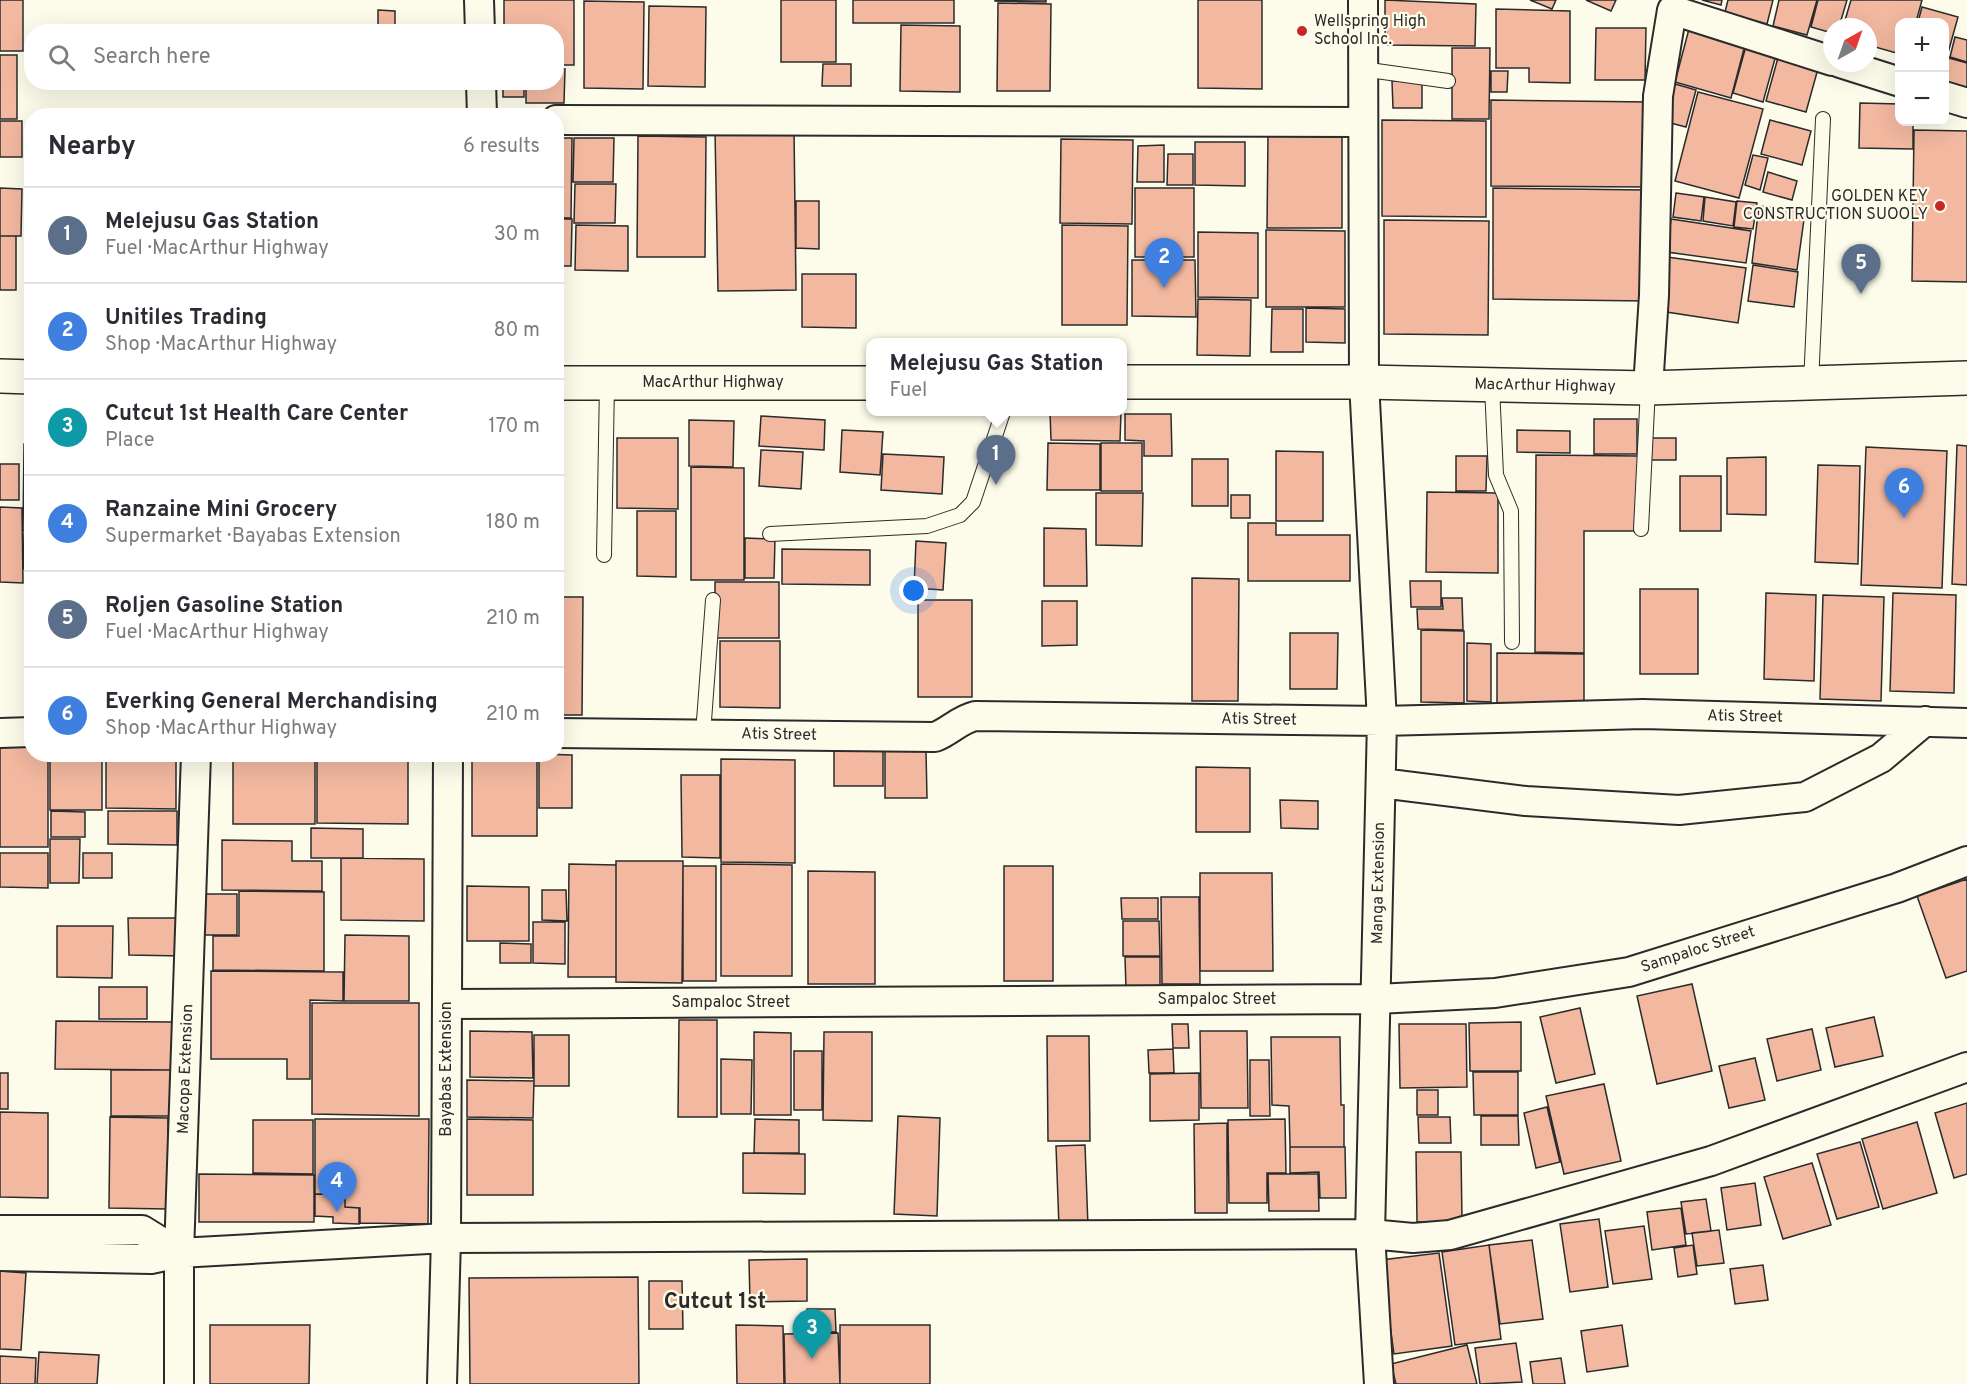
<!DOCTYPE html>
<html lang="en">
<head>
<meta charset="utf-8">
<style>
	:root { --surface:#fff; --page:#f7f7f7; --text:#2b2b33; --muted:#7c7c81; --line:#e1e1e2; --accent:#b45309 }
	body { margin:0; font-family:Overpass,sans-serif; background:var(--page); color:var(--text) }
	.controls { position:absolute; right:18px; top:18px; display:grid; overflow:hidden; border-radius:12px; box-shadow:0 6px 24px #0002 }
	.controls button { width:54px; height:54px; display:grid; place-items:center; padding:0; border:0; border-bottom:2px solid var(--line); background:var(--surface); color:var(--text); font:30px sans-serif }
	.compass { position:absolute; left:1823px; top:18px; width:54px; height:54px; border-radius:50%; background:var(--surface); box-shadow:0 6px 24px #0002; rotate:40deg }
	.you { position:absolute; left:914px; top:591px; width:21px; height:21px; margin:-15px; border:4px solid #fff; border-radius:50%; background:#1a73e8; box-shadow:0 0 0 9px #1a73e833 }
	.badge { display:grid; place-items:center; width:39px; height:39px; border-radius:50%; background:var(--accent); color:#fff; font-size:20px; font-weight:700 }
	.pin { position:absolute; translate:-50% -50px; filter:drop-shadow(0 2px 3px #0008) }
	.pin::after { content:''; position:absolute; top:32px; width:21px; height:18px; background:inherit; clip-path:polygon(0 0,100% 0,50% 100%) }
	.popup { position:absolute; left:866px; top:338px; width:261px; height:78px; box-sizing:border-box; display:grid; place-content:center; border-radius:12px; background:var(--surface); filter:drop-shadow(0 2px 4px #0005); font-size:20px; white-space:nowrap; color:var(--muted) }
	.popup b { font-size:22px; color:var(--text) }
	.popup::after { content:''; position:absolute; left:50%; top:100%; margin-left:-12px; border:12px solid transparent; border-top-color:var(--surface) }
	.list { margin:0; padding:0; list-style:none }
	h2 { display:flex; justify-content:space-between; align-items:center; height:78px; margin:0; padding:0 24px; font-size:26px }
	h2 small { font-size:20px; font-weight:400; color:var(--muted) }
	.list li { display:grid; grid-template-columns:39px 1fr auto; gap:18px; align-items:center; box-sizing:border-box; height:96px; padding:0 24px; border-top:2px solid var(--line) }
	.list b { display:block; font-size:22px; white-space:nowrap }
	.list p { margin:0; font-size:20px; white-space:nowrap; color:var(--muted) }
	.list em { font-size:20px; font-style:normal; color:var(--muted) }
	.icon { flex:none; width:33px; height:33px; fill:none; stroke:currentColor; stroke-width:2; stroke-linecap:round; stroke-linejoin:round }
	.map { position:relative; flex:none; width:1967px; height:1384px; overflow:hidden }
	.search { position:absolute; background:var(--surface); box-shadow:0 6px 24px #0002; left:24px; top:24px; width:540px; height:66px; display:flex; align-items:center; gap:15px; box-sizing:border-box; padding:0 21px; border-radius:24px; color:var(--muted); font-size:22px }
	.panel { position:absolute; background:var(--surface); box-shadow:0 6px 24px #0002; left:24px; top:108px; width:540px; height:654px; border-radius:24px }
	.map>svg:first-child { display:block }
	.building { fill:#f2b8a0; stroke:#2b2b2b; stroke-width:1.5 }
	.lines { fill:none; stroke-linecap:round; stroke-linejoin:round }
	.service-casing { stroke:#2b2b2b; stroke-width:16 }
	.minor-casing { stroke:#2b2b2b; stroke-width:32 }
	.trunk-casing { stroke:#2b2b2b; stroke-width:36 }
	.service { stroke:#fdfbea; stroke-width:14 }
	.minor { stroke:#fdfbea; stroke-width:28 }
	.trunk { stroke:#fdfbea; stroke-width:33 }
	.poi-dot { fill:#c62828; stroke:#fdfbea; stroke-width:2 }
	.labels { text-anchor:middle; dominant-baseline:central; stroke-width:4.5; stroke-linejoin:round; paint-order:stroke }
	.poi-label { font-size:16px; fill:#2b2b2b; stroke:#fdfbea; text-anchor:start }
	.street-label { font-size:16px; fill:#2b2b2b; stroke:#fdfbea }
	.district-label { font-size:22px; font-weight:bold; fill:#2b2b2b; stroke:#fdfbea }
</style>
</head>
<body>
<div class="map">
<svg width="1967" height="1384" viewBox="0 0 1967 1384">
	<rect width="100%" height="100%" fill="#fdfbea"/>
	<path class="building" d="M0 0H23V51H0Z
		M504 0H574V65H556V32H504Z
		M781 0H836V62H781Z
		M853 0H954V23H853Z
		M995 0H1046V2L995 1Z
		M1198 0H1262V89L1198 88Z
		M1385 0 1476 4 1475 46 1385 45Z
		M1530 0H1556L1552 9Z
		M1586 0H1616L1611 11Z
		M1702 0H1722L1721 5Z
		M1728 0H1773L1767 24 1725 12Z
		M1779 0H1817L1807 35 1773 26Z
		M1818 0H1847L1839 27H1832V33L1811 27Z
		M1851 0H1922L1916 22H1900V54L1868 45V27H1843Z
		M584 1 644 2 643 89 584 88Z
		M998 3 1051 4 1050 91H997Z
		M649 6 706 7 705 87 648 86Z
		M1922 7 1958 17 1946 60 1944 22H1918Z
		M1496 9 1570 11V83L1529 82V68H1496Z
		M378 10 395 11V32H378Z
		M901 25 960 26V92L900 91Z
		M1596 28H1646L1645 80H1595Z
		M1689 29 1745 45 1731 98 1675 82Z
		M1955 37 1967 40V62L1950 57Z
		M1746 46 1776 55 1763 102 1733 93Z
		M1452 48H1490L1489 119H1452Z
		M1779 54 1819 65 1806 112 1766 101Z
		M0 55H17V119H0Z
		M1949 58 1967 63V100L1944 94V76Z
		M823 64H851V86H822Z
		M556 69H565L564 103H526V82H556Z
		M1491 71H1508L1507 92H1491Z
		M1392 81H1422V108H1393Z
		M503 82H524V97H503Z
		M1668 82 1696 90 1686 127 1659 120Z
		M1698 92 1763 109 1739 198 1675 181Z
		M1491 100 1650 102V187L1491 186Z
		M1860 103 1900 104V122H1913V149L1859 148Z
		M1382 120 1486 121V217L1382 216Z
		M1770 120 1811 131 1802 165 1761 154Z
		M0 121H22V157H0Z
		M794 130 796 290 718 291 715 131Z
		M1914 130 1967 131V282L1912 281Z
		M638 136 706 137 705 257H637Z
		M1268 136 1342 137V228H1267Z
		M556 138H572L571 218H556Z
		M574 138H614L613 182H573Z
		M1061 139 1133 140 1132 224 1060 223Z
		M1195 142H1245V186L1195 185Z
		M1164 145V182H1137L1138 146Z
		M1168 154H1193V185H1167Z
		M1753 155 1768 158 1760 190 1745 185Z
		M1768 172 1797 181 1792 200 1763 192Z
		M575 184H616L615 223H574Z
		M0 188 22 189 21 236H0Z
		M1135 188H1194V257H1135Z
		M1493 188 1647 190V301L1493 299Z
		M1676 193 1704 197 1701 221 1673 217Z
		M1705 197 1736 202 1733 226 1703 221Z
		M796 201H819V249L796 248Z
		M1737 201 1757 203 1753 229 1734 227Z
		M1759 206 1805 212 1797 270 1752 263Z
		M556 219H572L571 266H556Z
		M1671 219 1751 231 1746 263 1667 252Z
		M1384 220 1489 221 1488 335 1384 334Z
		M576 225 628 226V271L575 270Z
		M1062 225 1128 226 1127 325H1062Z
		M1266 230 1345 231V307H1266Z
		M1198 232 1258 233V298L1198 297Z
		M0 236H16V290H0Z
		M1667 257 1746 268 1738 323 1660 311Z
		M1132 260H1195L1196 317 1132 316Z
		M1753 265 1798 272 1794 307 1748 301Z
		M802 274H856V328L802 327Z
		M1198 299 1251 300 1250 356 1197 355Z
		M1306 308 1345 309V343L1306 342Z
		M1272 309H1303V352H1271Z
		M1050 412H1121L1120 441 1051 440Z
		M1125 414H1171L1172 456H1144V441L1125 440Z
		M761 416 825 420 824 450 759 446Z
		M1594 419H1637V454H1594Z
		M689 420 734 421 733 467 689 466Z
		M842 430 883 432 880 475 840 472Z
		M1517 430 1570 431V453L1517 452Z
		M617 438H678V509L617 508Z
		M1650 438H1676V460H1650Z
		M1048 443 1100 444V490H1047Z
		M1101 443H1142V491H1101Z
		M24 444H32V531H23Z
		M1957 445 1967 446V585L1952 584Z
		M1866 447 1947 451 1942 588 1861 585Z
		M761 450 803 452 801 489 759 486Z
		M1276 451 1323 452V521H1276Z
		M883 454 944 457 942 494 881 490Z
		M1536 455 1638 456 1639 531H1584V653L1535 652Z
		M1456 456H1487L1486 491H1456Z
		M1766 457V515L1727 514V458Z
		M1192 459H1228V506H1192Z
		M0 464H19V500H0Z
		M1818 465 1860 466 1858 564 1815 562Z
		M691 467 744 468V580H691Z
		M1680 476H1721V531H1680Z
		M1427 492 1498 493V573L1426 572Z
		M1096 493H1143L1142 546 1096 545Z
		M1231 495H1250V518H1231Z
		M0 507 22 508 23 583 0 582Z
		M637 511H676V577L637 576Z
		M1248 523H1276V535H1350V581H1248Z
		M1044 528 1086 529 1087 586H1044Z
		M24 533H32V569H24Z
		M745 538 775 539 774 578H745Z
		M916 541 946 543 943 590 914 588Z
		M782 549 870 550V585L782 584Z
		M1192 578 1239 579 1238 701H1192Z
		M1410 581H1441V607H1411Z
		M715 582H779V638H715Z
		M1640 589H1698V674H1640Z
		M1766 593 1816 595 1814 681 1764 679Z
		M1893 593 1956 595 1954 693 1890 691Z
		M1823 595 1884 597 1881 701 1820 699Z
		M556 597H583L582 715H556Z
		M1442 598H1462L1463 630 1418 629 1417 609H1443Z
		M918 600H972V697H918Z
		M1042 601H1077V645L1042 646Z
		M1421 630 1464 631V703L1421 702Z
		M1290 633H1338L1337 689H1290Z
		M720 641H780V708L720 707Z
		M1467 643 1491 644V702L1467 701Z
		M1497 653 1584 654V712L1497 710Z
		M0 742H32V754H48V847H0Z
		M834 748 883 749V786H834Z
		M885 751H926L927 798H885Z
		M50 754H102V810H50Z
		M106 754H176V809L106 808Z
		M233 754H315V824H233Z
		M317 754H408V824L317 823Z
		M539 754 572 755V808H539Z
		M472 755 537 756V836H472Z
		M721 759 795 760V863L721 862Z
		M1196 767 1250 768V832H1196Z
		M681 775H720V858L682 857Z
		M1280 800 1318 801V829L1281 828Z
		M51 811 85 812V837H51Z
		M108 811H177V845L108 844Z
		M311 828 363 829V858H311Z
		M50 839H80L79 883H50Z
		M222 840 292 841V861H322V891L222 890Z
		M0 853H48V888L0 887Z
		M83 853H112V878H83Z
		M341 858 424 859V921L341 920Z
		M616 861H683L682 983 616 982Z
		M569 864 616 865V977H568Z
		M721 864 792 865V976H721Z
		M683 866H716V981H683Z
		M1004 866H1053V981H1004Z
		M808 871 875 872V984H808Z
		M1200 873H1272L1273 971H1200Z
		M1967 879V971L1946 978 1917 896Z
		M467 886 529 887V941H467Z
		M542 890H566L567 921 542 920Z
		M239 891 324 892V971L213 970V936H239Z
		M202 894H237V935H201Z
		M1161 897H1199L1200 984H1162Z
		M1121 898H1158V919H1122Z
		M128 918H182V956L129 955Z
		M1123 921H1159L1160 956H1123Z
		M533 922H565V964L533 963Z
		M57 926H113L112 978 57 977Z
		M345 935 409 936V1001H344Z
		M500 943 531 944V963H500Z
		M1125 957H1160V989H1126Z
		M211 971 343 972V1001L310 1000V1079H287V1059H211Z
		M1692 984 1712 1071 1657 1084 1637 996Z
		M99 987H147V1019H99Z
		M312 1003H419V1116L312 1114Z
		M1580 1008 1595 1074 1556 1083 1540 1017Z
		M1874 1017 1883 1056 1835 1067 1826 1028Z
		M679 1020H717V1117H678Z
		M56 1021 173 1022V1070L55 1069Z
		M1521 1022V1071H1470L1469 1023Z
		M1172 1024H1188L1189 1048H1173Z
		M1399 1024H1466L1467 1087 1400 1088Z
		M1812 1029 1821 1070 1777 1081 1767 1039Z
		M470 1031 532 1032 533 1078 470 1077Z
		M1200 1031H1247L1248 1108H1201Z
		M754 1032 791 1033V1115H754Z
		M824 1032H872V1121L823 1120Z
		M534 1035H569V1086H534Z
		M1047 1036H1089L1090 1141H1048Z
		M1271 1037H1340L1341 1105H1344V1147H1290L1289 1106 1272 1105Z
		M1173 1049 1174 1073H1149L1148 1050Z
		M794 1051H822V1110H794Z
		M1755 1058 1765 1100 1729 1108 1719 1066Z
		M721 1059 752 1060 751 1114H721Z
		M1250 1060H1269L1270 1116H1250Z
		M111 1070H173V1116H111Z
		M1473 1072H1518V1115H1474Z
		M0 1073H8V1109H0Z
		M1199 1073V1120L1150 1121V1074Z
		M467 1080 534 1081 533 1118 467 1117Z
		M1604 1084 1621 1161 1564 1174 1546 1096Z
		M1417 1090H1438V1115H1417Z
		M1967 1103V1174L1954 1178 1935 1113Z
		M1547 1107 1560 1162 1536 1168 1524 1113Z
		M0 1112 48 1113V1198L0 1197Z
		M898 1116 940 1118 937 1216 894 1214Z
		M1481 1116H1518L1519 1145H1481Z
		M110 1117 168 1118V1209L109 1208Z
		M1418 1117H1450L1451 1143H1419Z
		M315 1119H429L428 1224 360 1223V1208L345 1207V1194H315Z
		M467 1119 533 1120V1195H467Z
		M755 1119 799 1120V1153H754Z
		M1285 1119 1286 1173H1267V1203H1229L1228 1120Z
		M253 1120H313V1174L253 1173Z
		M1917 1122 1937 1193 1883 1209 1862 1139Z
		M1227 1123V1213H1195L1194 1124Z
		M1860 1142 1879 1207 1837 1219 1817 1154Z
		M1085 1145 1088 1227H1059L1056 1146Z
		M1290 1147H1345L1346 1198H1320L1319 1172 1290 1173Z
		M1416 1152H1461L1462 1221 1417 1222Z
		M743 1153 805 1154V1194L743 1193Z
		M1812 1163 1831 1225 1783 1239 1764 1177Z
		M199 1174 314 1175V1222H199Z
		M1268 1174H1318L1319 1211H1269Z
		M1755 1183 1761 1225 1727 1230 1721 1188Z
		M315 1194 345 1195V1207L359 1208V1224L333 1223V1217L315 1216Z
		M1706 1199 1711 1231 1686 1234 1681 1202Z
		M1681 1208 1686 1245 1652 1250 1647 1212Z
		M1599 1219 1608 1287 1570 1292 1560 1224Z
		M1644 1226 1652 1279 1613 1284 1605 1231Z
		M1719 1230 1724 1263 1697 1266 1692 1233Z
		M1532 1240 1543 1319 1500 1324 1489 1245Z
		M1489 1245 1501 1339 1455 1345 1442 1252Z
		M1693 1245 1697 1274 1678 1277 1674 1248Z
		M1439 1253 1452 1346 1394 1354 1381 1260Z
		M807 1259V1301L750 1302 749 1260Z
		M1763 1265 1768 1300 1735 1304 1730 1269Z
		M0 1271 26 1273 21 1350 0 1349Z
		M638 1277 639 1384H470L469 1278Z
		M649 1281H682L683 1329H649Z
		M807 1309H835L836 1332H808Z
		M210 1325H310L309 1384H210Z
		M736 1325 783 1326 784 1384H737Z
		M840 1325H930V1384H840Z
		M1622 1325 1628 1366 1587 1372 1581 1331Z
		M838 1333 840 1384H785L784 1334Z
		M1516 1343 1522 1382 1480 1384 1475 1348Z
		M1467 1345 1477 1384H1396L1391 1364Z
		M39 1352 99 1355 97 1384H37Z
		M0 1356 36 1358 35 1384H0Z
		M1561 1358 1565 1384H1533L1530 1362Z"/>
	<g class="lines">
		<g class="service-casing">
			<path id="service" d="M1362 69 1448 81
				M1811 384 1823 119
				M1492 386 1496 475 1511 511 1512 642
				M1641 529 1648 388
				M770 534 927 526 960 515 973 502 1003 412
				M604 555 607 383
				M703 734 713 600"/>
		</g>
		<g class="minor-casing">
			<path id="minor" d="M479 0 480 32
				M1363 0 1364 382 1382 721 1370 1234 1379 1384
				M1840 63 1900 82
				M481 82 482 116
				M1944 96 1967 103
				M556 120 1361 122
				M1648 388 1654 295 1658 96 1672 10 1832 61
				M0 733 32 732
				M556 733 935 737C950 731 959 720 975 716L1382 721 1643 714 1967 723
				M1381 783 1526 801 1679 810 1805 797 1881 758 1925 721
				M447 1004 1377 999 1495 993 1629 972 1897 888 1967 861
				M0 1230H142L179 1253
				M0 1256 151 1259 179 1253 446 1238 1370 1234 1413 1238 1450 1235 1711 1161 1967 1067
				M179 1384V1253L196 754
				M442 1384 446 1238 448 754"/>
		</g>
		<g class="trunk-casing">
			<path id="trunk" d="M0 376 32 377
				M1122 382H1364L1648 388 1967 378
				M556 383H870"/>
		</g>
		<use href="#service" class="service"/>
		<use href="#minor" class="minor"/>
		<use href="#trunk" class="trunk"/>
	</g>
	<g class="poi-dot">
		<circle cx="1302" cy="31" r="6"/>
		<circle cx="1940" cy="206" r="6"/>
	</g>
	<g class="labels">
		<g class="poi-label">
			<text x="1314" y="22">Wellspring High<tspan x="1314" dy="18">School Inc.</tspan></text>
			<text x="1928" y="197" text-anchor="end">GOLDEN KEY<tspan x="1928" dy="18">CONSTRUCTION SUOOLY</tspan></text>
		</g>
		<g class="street-label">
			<text x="713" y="383">MacArthur Highway</text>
			<text transform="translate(1545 386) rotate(1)">MacArthur Highway</text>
			<text transform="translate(1745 717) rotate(1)">Atis Street</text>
			<text transform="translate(1259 720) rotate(1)">Atis Street</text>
			<text transform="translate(779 735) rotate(1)">Atis Street</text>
			<text transform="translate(1379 883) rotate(-89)">Manga Extension</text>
			<text transform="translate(1698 950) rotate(-18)">Sampaloc Street</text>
			<text x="1217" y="1000">Sampaloc Street</text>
			<text x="731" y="1003">Sampaloc Street</text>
			<text transform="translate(186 1069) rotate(-88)">Macopa Extension</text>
			<text transform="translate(447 1069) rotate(-90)">Bayabas Extension</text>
		</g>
		<g class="district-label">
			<text x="715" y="1302">Cutcut 1st</text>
		</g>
	</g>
</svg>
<div class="controls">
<button>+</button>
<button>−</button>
</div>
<svg class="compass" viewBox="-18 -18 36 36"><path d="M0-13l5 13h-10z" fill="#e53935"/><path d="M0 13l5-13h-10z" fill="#7c7c81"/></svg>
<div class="you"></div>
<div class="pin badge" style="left:996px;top:485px;background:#5c6f8a">1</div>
<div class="popup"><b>Melejusu Gas Station</b>Fuel</div>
<div class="pin badge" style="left:1164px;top:288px;background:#3f7fe0">2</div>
<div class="pin badge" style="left:812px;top:1359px;background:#0f9aa8">3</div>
<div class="pin badge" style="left:337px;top:1212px;background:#3f7fe0">4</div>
<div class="pin badge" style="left:1861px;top:294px;background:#5c6f8a">5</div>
<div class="pin badge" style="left:1904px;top:518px;background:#3f7fe0">6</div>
<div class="search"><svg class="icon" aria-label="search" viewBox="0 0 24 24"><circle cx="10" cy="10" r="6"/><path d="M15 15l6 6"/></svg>Search here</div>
<section class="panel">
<h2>Nearby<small>6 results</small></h2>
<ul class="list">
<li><span class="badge" style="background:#5c6f8a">1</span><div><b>Melejusu Gas Station</b><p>Fuel · MacArthur Highway</p></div><em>30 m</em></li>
<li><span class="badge" style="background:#3f7fe0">2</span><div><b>Unitiles Trading</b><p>Shop · MacArthur Highway</p></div><em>80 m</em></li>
<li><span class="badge" style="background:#0f9aa8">3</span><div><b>Cutcut 1st Health Care Center</b><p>Place</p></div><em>170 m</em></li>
<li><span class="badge" style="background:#3f7fe0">4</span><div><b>Ranzaine Mini Grocery</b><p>Supermarket · Bayabas Extension</p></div><em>180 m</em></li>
<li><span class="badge" style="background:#5c6f8a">5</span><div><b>Roljen Gasoline Station</b><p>Fuel · MacArthur Highway</p></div><em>210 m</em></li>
<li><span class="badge" style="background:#3f7fe0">6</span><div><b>Everking General Merchandising</b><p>Shop · MacArthur Highway</p></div><em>210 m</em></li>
</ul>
</section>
</div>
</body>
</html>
